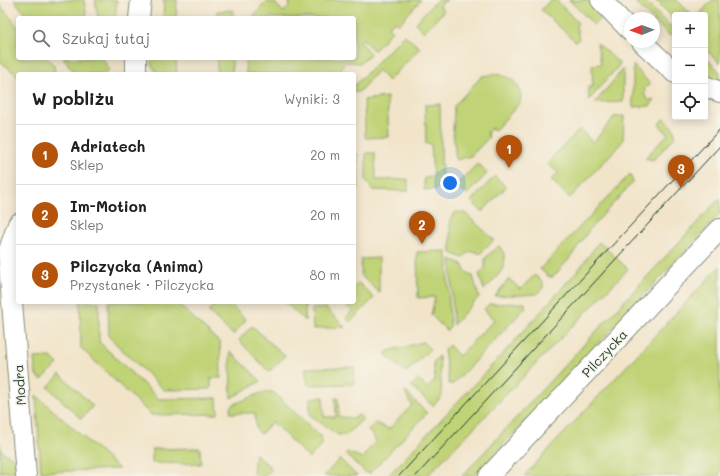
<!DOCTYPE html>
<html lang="pl">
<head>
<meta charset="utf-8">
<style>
	:root { --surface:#fff; --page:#f2f2f2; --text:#202124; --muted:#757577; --line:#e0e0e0; --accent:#b45309 }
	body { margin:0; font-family:Mali,sans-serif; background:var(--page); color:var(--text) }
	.controls { position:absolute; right:12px; top:12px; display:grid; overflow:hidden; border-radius:4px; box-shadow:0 2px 10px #0003 }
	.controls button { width:36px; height:36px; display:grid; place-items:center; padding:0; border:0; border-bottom:1px solid var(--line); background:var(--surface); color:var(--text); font:20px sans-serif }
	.compass { position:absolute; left:624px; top:12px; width:36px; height:36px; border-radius:50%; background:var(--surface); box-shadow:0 2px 10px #0003; rotate:269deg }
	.you { position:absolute; left:450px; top:183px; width:14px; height:14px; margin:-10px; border:3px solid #fff; border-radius:50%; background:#1a73e8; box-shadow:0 0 0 6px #1a73e833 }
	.badge { display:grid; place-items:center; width:26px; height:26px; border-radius:50%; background:var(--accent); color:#fff; font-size:13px; font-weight:700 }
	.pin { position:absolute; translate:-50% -33px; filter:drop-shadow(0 1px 2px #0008) }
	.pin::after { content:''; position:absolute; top:21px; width:14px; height:12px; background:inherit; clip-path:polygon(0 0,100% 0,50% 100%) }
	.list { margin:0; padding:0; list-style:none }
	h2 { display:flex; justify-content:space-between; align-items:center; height:52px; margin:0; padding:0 16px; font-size:17px }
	h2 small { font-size:13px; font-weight:400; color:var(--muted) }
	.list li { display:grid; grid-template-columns:26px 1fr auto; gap:12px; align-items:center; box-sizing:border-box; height:60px; padding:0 16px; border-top:1px solid var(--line) }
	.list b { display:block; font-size:15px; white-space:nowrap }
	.list p { margin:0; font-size:13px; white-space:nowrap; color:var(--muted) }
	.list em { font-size:13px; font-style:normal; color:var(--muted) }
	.icon { flex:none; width:22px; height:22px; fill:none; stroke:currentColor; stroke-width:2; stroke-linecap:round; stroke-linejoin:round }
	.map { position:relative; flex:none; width:720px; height:476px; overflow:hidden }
	.search { position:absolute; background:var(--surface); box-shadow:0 2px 10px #0003; left:16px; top:16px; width:340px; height:44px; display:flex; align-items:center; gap:10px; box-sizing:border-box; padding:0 14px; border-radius:4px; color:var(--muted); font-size:15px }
	.panel { position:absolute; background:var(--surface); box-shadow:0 2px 10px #0003; left:16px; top:72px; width:340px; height:232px; border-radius:4px }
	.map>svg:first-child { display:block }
	.green { fill:#c0d376; stroke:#708855 }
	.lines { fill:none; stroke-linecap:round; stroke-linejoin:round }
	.minor-casing { stroke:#88907e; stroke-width:22 }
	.minor { stroke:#fff; stroke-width:20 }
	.tram { stroke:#1f3d34; stroke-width:1 }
	.labels { text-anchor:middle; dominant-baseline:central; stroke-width:3; stroke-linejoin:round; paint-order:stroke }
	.street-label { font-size:13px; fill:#1f3d34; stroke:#f7f3e8 }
</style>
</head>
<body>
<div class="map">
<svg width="720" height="476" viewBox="0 0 720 476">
	<rect width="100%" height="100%" fill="#f7f3e8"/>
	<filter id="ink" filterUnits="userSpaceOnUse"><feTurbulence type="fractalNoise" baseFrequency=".025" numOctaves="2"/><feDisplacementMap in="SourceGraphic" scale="8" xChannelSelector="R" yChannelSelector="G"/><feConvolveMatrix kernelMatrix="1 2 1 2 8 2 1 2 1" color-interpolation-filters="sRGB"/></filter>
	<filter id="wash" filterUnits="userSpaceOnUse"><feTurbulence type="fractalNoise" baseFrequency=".012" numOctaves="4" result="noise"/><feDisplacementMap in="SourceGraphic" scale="16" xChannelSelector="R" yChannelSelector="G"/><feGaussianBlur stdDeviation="0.9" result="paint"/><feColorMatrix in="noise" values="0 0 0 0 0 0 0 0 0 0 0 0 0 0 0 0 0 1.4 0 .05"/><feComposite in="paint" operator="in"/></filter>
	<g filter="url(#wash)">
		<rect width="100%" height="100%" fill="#f1e4c9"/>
		<path class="green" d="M14 0H84L87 18H29Z
			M95 0H117L115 18H98Z
			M164 0H177L176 18H163Z
			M290 0H421L398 25 395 21 388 27 392 31 374 51 363 39 360 41 370 54 360 63 346 62 340 68 346 74H246L245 58H354V18H252L266 2 275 3 283 12 289 7Z
			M437 0H447L439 5 444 11 424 32 415 23Z
			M550 0H556L578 23 576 26 579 39 576 42 541 10Z
			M569 0H587L603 16 594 25Z
			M633 0H644L675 31 670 36 654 21V18H651Z
			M655 0H677L691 14 675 15V20Z
			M712 0H720V63L705 49V15H699Z
			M0 5 18 27V58H47L54 65 55 74H18V76L0 61Z
			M233 10V18H217V11Z
			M404 35 420 48 388 81 378 70 360 91 354 93V86Z
			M597 43 620 64 589 100 588 87H593L592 65 601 64Z
			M705 57 720 72V81L705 75Z
			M63 58H102L109 69 105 74H76Z
			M152 58H176L177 74H158L151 64Z
			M217 58H232V74H217Z
			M633 65 650 84 644 89 646 92 644 94 649 101 652 99 654 101 650 106 633 107Z
			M623 69V102L595 103Z
			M495 74C511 76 524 85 520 103L495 130 491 128 487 133 489 137 471 156 456 160 453 131 454 106 482 76Z
			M387 97 389 137 365 138 364 100Z
			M440 104 442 184 436 189 424 190V178L433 177 431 144H426L425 105Z
			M624 116 623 141 570 198 551 180 558 173 547 163 580 129 593 143 614 117Z
			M664 118 674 129 675 137 653 160 645 158 668 134 659 124Z
			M366 153H375L376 180 408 179V191L372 190 366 180Z
			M354 154H358V190L354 187Z
			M476 165H480L486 171V175L467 194 459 190V182Z
			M630 174 633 182 589 230 570 258 553 277H549L540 269Z
			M495 176 506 187 482 212 471 201Z
			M720 198V214L474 476H462Z
			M456 212 465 213 494 240 480 254C474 249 467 252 463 258L451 253 450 219Z
			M599 242 628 269 427 476H388L512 344 579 269Z
			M499 246C514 263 496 278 484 290L479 274 485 268V258Z
			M447 251 450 327 447 331 431 315 435 297 418 298 417 252Z
			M379 258V292L361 276V259Z
			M451 259 462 264 465 271 473 276 479 297 453 325Z
			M720 266V476H524Z
			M535 275 543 283V288L537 294 495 296 509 279 520 289Z
			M357 284H360L374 298 350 322 346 318 352 311 343 302H354V287Z
			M80 302H99V342L159 399 217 398 218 414 151 415 81 348Z
			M108 302H176L220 343 221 378H211V389L164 390 109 337Z
			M217 302H228L246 320 233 335 208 311Z
			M285 302H301L305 305V321Z
			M525 303V308L453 384H449L444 350 449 345 459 356 494 320 484 309 489 304Z
			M326 308 345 327 313 329 312 309Z
			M252 326 285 356 269 372 239 340Z
			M423 342 430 349 408 371H404L385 354 388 351Z
			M230 351 261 381 231 398Z
			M439 356 442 396 433 406 411 386 418 379 427 388 435 380 433 362Z
			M51 357 58 364 42 380 36 375 34 358Z
			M354 367V384L308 385 305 368Z
			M60 374 93 406 81 419 48 387Z
			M264 392H273L322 438V445L309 458 272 422 261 434 256 429 255 413H230L231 406 234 404Z
			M406 392 427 413 370 473H366L345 454 347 452 362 458 376 441 368 430 375 423 389 429 412 405 405 393Z
			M36 395 119 469 41 472Z
			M323 397 324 417H336L335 398H338L339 417 353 418 359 415 363 419 346 435H338L310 415V398Z
			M0 443 1 451 15 459V471L0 472Z
			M200 448 201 464 152 463V449Z
			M255 453 272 469 265 476H256L253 473Z
			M340 459 357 476H324Z"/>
	</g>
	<g filter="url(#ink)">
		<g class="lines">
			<g class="minor-casing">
				<path id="minor" d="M601 0 630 30
					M139 18 141 0
					M642 42 675 73
					M136 74V58
					M705 86 720 92
					M18 224 8 253 26 476
					M489 476 720 229"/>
			</g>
			<use href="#minor" class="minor"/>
			<path class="tram" d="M399 476 720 129
				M416 476 720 146"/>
		</g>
	</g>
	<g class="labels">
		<g class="street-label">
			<text transform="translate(604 353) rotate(-47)">Pilczycka</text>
			<text transform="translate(19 385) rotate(-94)">Modra</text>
		</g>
	</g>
</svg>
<div class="controls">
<button>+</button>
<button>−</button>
<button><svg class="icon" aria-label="locate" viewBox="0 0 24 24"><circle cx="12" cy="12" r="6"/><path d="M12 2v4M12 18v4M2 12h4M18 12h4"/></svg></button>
</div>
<svg class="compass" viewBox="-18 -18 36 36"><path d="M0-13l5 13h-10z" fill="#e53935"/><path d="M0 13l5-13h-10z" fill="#757577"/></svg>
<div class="you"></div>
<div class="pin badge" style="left:509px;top:168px">1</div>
<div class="pin badge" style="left:422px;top:244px">2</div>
<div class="pin badge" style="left:681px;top:188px">3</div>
<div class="search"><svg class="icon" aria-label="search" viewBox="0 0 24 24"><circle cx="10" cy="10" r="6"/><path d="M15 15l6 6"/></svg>Szukaj tutaj</div>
<section class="panel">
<h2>W pobliżu<small>Wyniki: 3</small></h2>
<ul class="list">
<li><span class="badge">1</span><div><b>Adriatech</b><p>Sklep</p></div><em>20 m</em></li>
<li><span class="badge">2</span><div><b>Im-Motion</b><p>Sklep</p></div><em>20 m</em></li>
<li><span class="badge">3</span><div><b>Pilczycka (Anima)</b><p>Przystanek · Pilczycka</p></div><em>80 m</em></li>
</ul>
</section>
</div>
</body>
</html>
